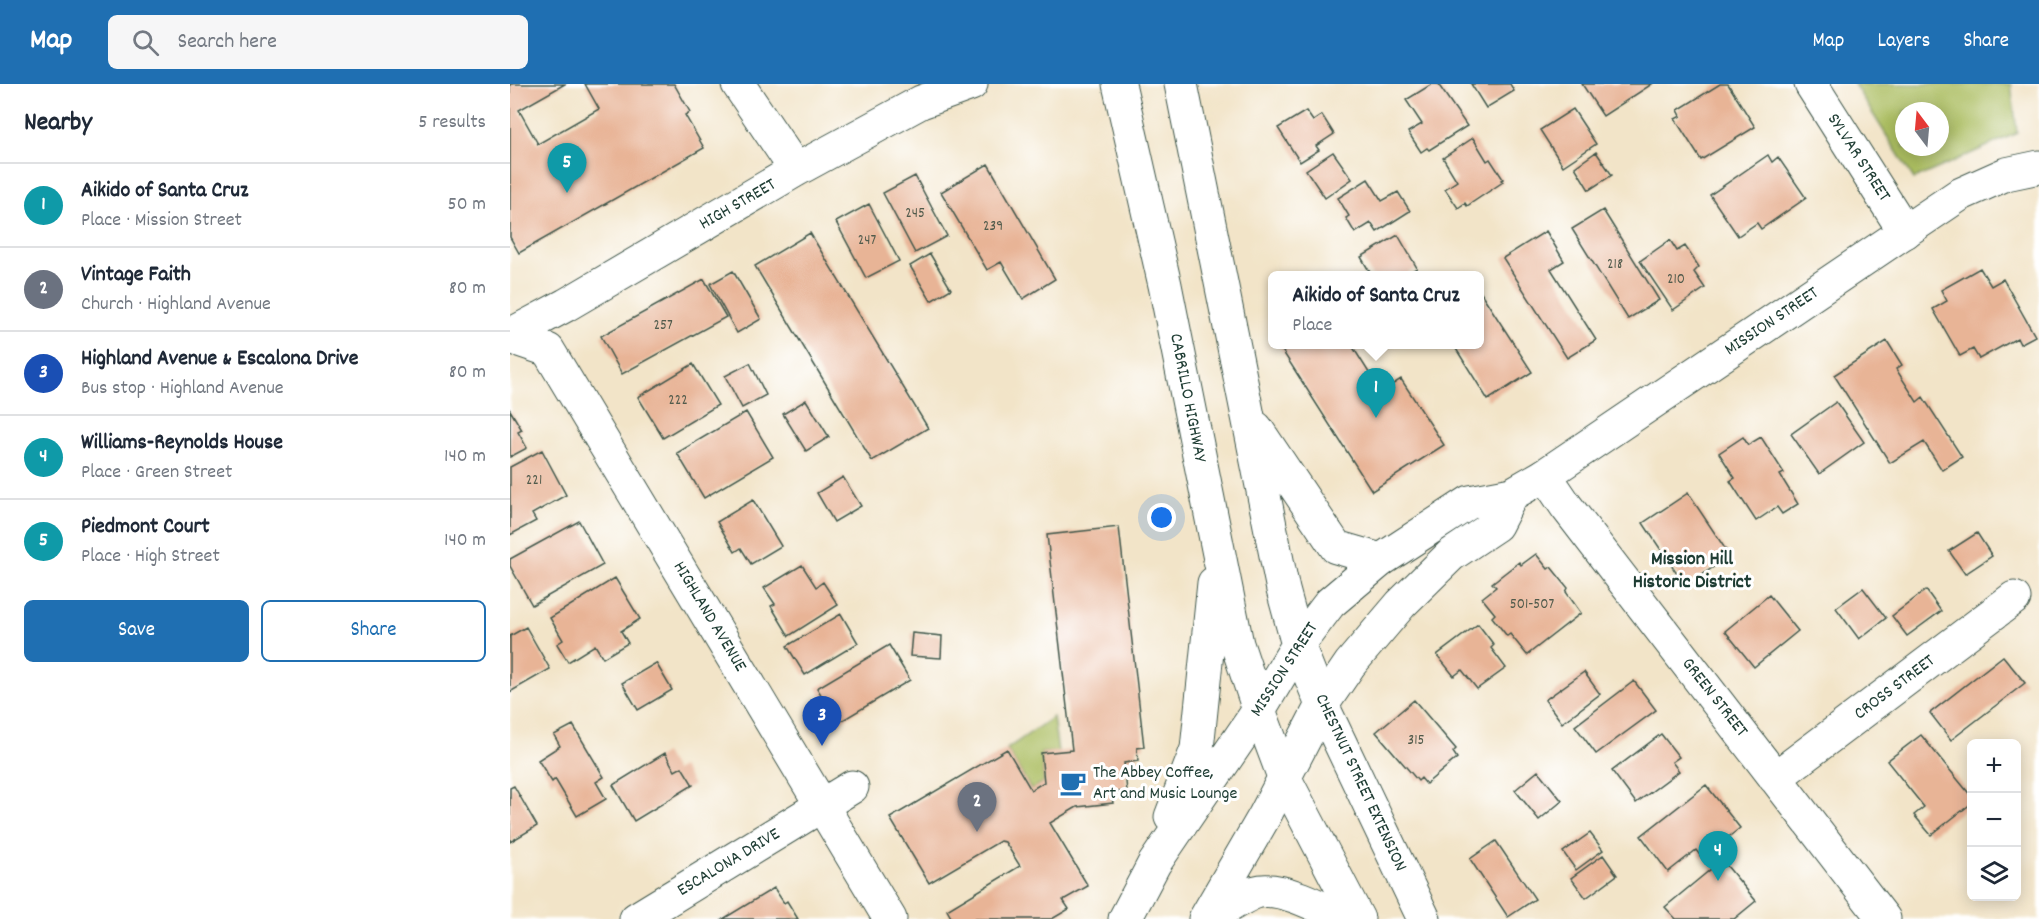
<!DOCTYPE html>
<html lang="en">
<head>
<meta charset="utf-8">
<style>
	:root { --surface:#fff; --page:#f6f6f7; --text:#1f2937; --muted:#747a83; --line:#e0e1e3; --accent:#1f6fb2 }
	body { margin:0; font-family:Dekko,sans-serif; background:var(--page); color:var(--text) }
	.controls { position:absolute; right:18px; bottom:18px; display:grid; overflow:hidden; border-radius:9px; box-shadow:0 3px 15px #0003 }
	.controls button { width:54px; height:54px; display:grid; place-items:center; padding:0; border:0; border-bottom:2px solid var(--line); background:var(--surface); color:var(--text); font:30px sans-serif }
	.compass { position:absolute; left:1385px; top:18px; width:54px; height:54px; border-radius:50%; background:var(--surface); box-shadow:0 3px 15px #0003; rotate:344deg }
	.you { position:absolute; left:652px; top:434px; width:21px; height:21px; margin:-15px; border:4px solid #fff; border-radius:50%; background:#1a73e8; box-shadow:0 0 0 9px #1a73e833 }
	.badge { display:grid; place-items:center; width:39px; height:39px; border-radius:50%; background:var(--accent); color:#fff; font-size:20px; font-weight:700 }
	.pin { position:absolute; translate:-50% -50px; filter:drop-shadow(0 2px 3px #0008) }
	.pin::after { content:''; position:absolute; top:32px; width:21px; height:18px; background:inherit; clip-path:polygon(0 0,100% 0,50% 100%) }
	.popup { position:absolute; left:758px; top:187px; width:216px; height:78px; box-sizing:border-box; display:grid; place-content:center; border-radius:9px; background:var(--surface); filter:drop-shadow(0 2px 4px #0005); font-size:20px; white-space:nowrap; color:var(--muted) }
	.popup b { font-size:22px; color:var(--text) }
	.popup::after { content:''; position:absolute; left:50%; top:100%; margin-left:-12px; border:12px solid transparent; border-top-color:var(--surface) }
	.list { margin:0; padding:0; list-style:none }
	h2 { display:flex; justify-content:space-between; align-items:center; height:78px; margin:0; padding:0 24px; font-size:26px }
	h2 small { font-size:20px; font-weight:400; color:var(--muted) }
	.list li { display:grid; grid-template-columns:39px 1fr auto; gap:18px; align-items:center; box-sizing:border-box; height:84px; padding:0 24px; border-top:2px solid var(--line) }
	.list b { display:block; font-size:22px; white-space:nowrap }
	.list p { margin:0; font-size:20px; white-space:nowrap; color:var(--muted) }
	.list em { font-size:20px; font-style:normal; color:var(--muted) }
	.actions { display:flex; gap:12px; padding:18px 24px }
	.actions a { flex:1; padding:14px 0; border:2px solid var(--accent); border-radius:9px; text-align:center; font-size:21px; color:var(--accent) }
	.actions .main { background:var(--accent); color:#fff }
	.icon { flex:none; width:33px; height:33px; fill:none; stroke:currentColor; stroke-width:2; stroke-linecap:round; stroke-linejoin:round }
	.map { position:relative; flex:none; width:1529px; height:835px; overflow:hidden }
	header { display:flex; align-items:center; gap:36px; box-sizing:border-box; height:84px; padding:0 30px; background:var(--accent); color:#fff }
	header strong { font-size:28px }
	nav { display:flex; gap:33px; margin-inline-start:auto; font-size:21px }
	.search { width:420px; height:54px; background:var(--page); display:flex; align-items:center; gap:15px; box-sizing:border-box; padding:0 21px; border-radius:9px; color:var(--muted); font-size:22px }
	main { display:flex }
	aside { flex:1; background:var(--surface) }
	.map>svg:first-child { display:block }
	.green { fill:#abbd61; stroke:#657d4a; stroke-width:1.5; fill-rule:evenodd }
	.building { fill:#e8b496 }
	.lines { fill:none; stroke-linecap:round; stroke-linejoin:round }
	.minor-casing { stroke:#3f564a; stroke-width:35 }
	.major-casing { stroke:#3f564a; stroke-width:35 }
	.highway-casing { stroke:#3f564a; stroke-width:35 }
	.minor { stroke:#fff; stroke-width:33 }
	.major { stroke:#fff; stroke-width:33 }
	.highway { stroke:#fff; stroke-width:33 }
	.labels { text-anchor:middle; dominant-baseline:central; stroke-width:6; stroke-linejoin:round; paint-order:stroke }
	.number-label { font-size:15px; fill:#515b4c }
	.street-label { font-size:18px; fill:#1f3d34; stroke:#fff }
	.poi-label { font-size:18px; fill:#1f3d34; stroke:#fff; text-anchor:start }
	.neighbourhood-label { font-size:20px; font-weight:bold; fill:#1f3d34; stroke:#fff }
</style>
</head>
<body>
<header>
<strong>Map</strong>
<div class="search"><svg class="icon" aria-label="search" viewBox="0 0 24 24"><circle cx="10" cy="10" r="6"/><path d="M15 15l6 6"/></svg>Search here</div>
<nav><a>Map</a><a>Layers</a><a>Share</a></nav>
</header>
<main>
<aside>
<h2>Nearby<small>5 results</small></h2>
<ul class="list">
<li><span class="badge" style="background:#0f9aa8">1</span><div><b>Aikido of Santa Cruz</b><p>Place · Mission Street</p></div><em>50 m</em></li>
<li><span class="badge" style="background:#6b7280">2</span><div><b>Vintage Faith</b><p>Church · Highland Avenue</p></div><em>80 m</em></li>
<li><span class="badge" style="background:#1a4fb4">3</span><div><b>Highland Avenue &amp; Escalona Drive</b><p>Bus stop · Highland Avenue</p></div><em>80 m</em></li>
<li><span class="badge" style="background:#0f9aa8">4</span><div><b>Williams-Reynolds House</b><p>Place · Green Street</p></div><em>140 m</em></li>
<li><span class="badge" style="background:#0f9aa8">5</span><div><b>Piedmont Court</b><p>Place · High Street</p></div><em>140 m</em></li>
</ul>
<div class="actions"><a class="main">Save</a><a>Share</a></div>
</aside>
<div class="map">
<svg width="1529" height="835" viewBox="0 0 1529 835">
	<rect width="100%" height="100%" fill="#fff"/>
	<filter id="ink" filterUnits="userSpaceOnUse"><feTurbulence type="fractalNoise" baseFrequency=".0167" numOctaves="2"/><feDisplacementMap in="SourceGraphic" scale="12" xChannelSelector="R" yChannelSelector="G"/><feConvolveMatrix kernelMatrix="1 2 1 2 8 2 1 2 1" color-interpolation-filters="sRGB"/></filter>
	<filter id="wash" filterUnits="userSpaceOnUse"><feTurbulence type="fractalNoise" baseFrequency=".008" numOctaves="4" result="noise"/><feDisplacementMap in="SourceGraphic" scale="24" xChannelSelector="R" yChannelSelector="G"/><feGaussianBlur stdDeviation="1.35" result="paint"/><feColorMatrix in="noise" values="0 0 0 0 0 0 0 0 0 0 0 0 0 0 0 0 0 1.4 0 .05"/><feComposite in="paint" operator="in"/></filter>
	<g filter="url(#wash)">
		<rect width="100%" height="100%" fill="#f2e4c8"/>
		<path class="green" d="M1344 0H1501L1507 49 1404 95ZM1394 27H1430V63H1394Z
			M543 633 548 668 531 669 534 698 521 706 497 665Z"/>
		<g id="blocks">
			<path class="building" d="M0 0H55L9 26 28 60 89 25 75 0H164L180 28 175 31 194 64 9 169 0 153Z
				M922 0H928L957 42 919 66 917 64 911 68 898 48 912 40 896 16Z
				M961 0H1000L1004 7 976 24Z
				M1072 0H1142L1093 32Z
				M1210 0H1218L1245 43 1191 76 1165 35 1171 32 1168 26Z
				M1063 25 1086 60 1053 82 1030 46Z
				M796 27 803 37 812 31 824 50 806 62 809 66 790 78 768 44Z
				M963 54 977 77 980 75 993 95 991 96 993 98 957 122 955 119 948 124 935 105 947 97 933 74Z
				M823 68 842 95 815 114 796 86Z
				M1086 68 1102 91 1079 106 1065 83Z
				M1258 71 1262 78 1268 73 1296 114 1251 145 1247 139 1228 152 1200 111Z
				M478 80 545 195 513 215 491 178 477 186 431 108Z
				M405 92 437 152 405 169 373 109Z
				M858 95 872 117 888 108 900 127 867 148 861 139 845 149 836 134 839 132 828 114Z
				M359 120 389 177 356 194 326 138Z
				M1093 126 1149 216 1118 235 1062 145Z
				M1036 147 1054 177 1041 185 1086 256 1057 274 993 174Z
				M300 149 418 344 362 377 245 182Z
				M888 151 907 184 894 192H862L851 173Z
				M1160 156 1167 167 1175 162 1189 183 1184 188 1195 204 1163 226 1130 177Z
				M420 170 441 205 421 217 400 182Z
				M1470 184 1481 202 1493 195 1525 252 1510 260 1507 254 1469 275 1463 265 1450 272 1423 225 1437 217 1431 206Z
				M223 187 251 235 227 249 200 200Z
				M194 195 216 233 112 290 91 252Z
				M971 209 1022 288 978 316 943 260H970V210Z
				M1377 257 1392 281 1386 285 1407 318 1413 313 1452 373 1432 386 1414 358 1380 379 1324 291Z
				M768 260H841L871 308 891 295 934 361 862 407Z
				M240 279 256 311 232 324 215 292Z
				M183 280 208 321 153 354 128 313Z
				M296 316 319 353 296 367 273 330Z
				M1326 318 1354 358 1309 390 1281 350Z
				M0 326 12 346 8 348 17 364 0 373Z
				M236 328 263 373 194 414 167 369Z
				M1233 353 1238 361 1251 353 1274 389 1270 391 1288 420 1272 430 1267 423 1246 437 1220 397 1225 394 1209 369Z
				M32 366 56 411 22 430 26 437 0 451V383Z
				M333 393 351 422 324 438 307 409Z
				M1178 409 1220 472 1175 502 1133 439Z
				M243 416 271 462 241 480 231 464 225 468 207 438Z
				M69 437 93 481 22 521 0 482V475Z
				M609 443 634 663 627 664 628 677 614 679 617 707 601 709 603 719 567 723 540 739 578 802 553 816 559 825 542 835H442L437 826 510 782 495 758 490 757 419 799 380 734 497 665 521 706 534 698 531 669 562 666 537 451Z
				M1467 449 1482 472 1455 490 1439 467Z
				M1026 470 1038 485 1041 483 1058 504 1056 508 1071 529 1017 571 1000 550 997 552 982 533 985 530 972 514 986 503 982 499 1009 478 1011 481Z
				M292 481 306 503 313 498 328 521 279 552 261 522 265 520 254 504Z
				M105 494 130 535 111 547 118 559 93 574 85 561 58 578 47 560 53 556 40 534Z
				M1353 504 1376 534 1349 555 1326 524Z
				M1416 506 1431 527 1397 552 1382 532Z
				M1259 511 1288 547 1244 583 1215 547Z
				M331 530 348 559 295 591 277 562Z
				M968 540 984 561 981 564 996 584 967 605 952 586 944 592 927 571Z
				M16 543 40 585 0 608V552Z
				M402 549 432 552 431 574 400 572Z
				M379 561 400 596 328 639 307 604Z
				M1493 572 1515 599 1441 656 1420 629Z
				M146 579 162 606 128 626 112 599Z
				M1074 588 1090 610 1052 639 1035 616Z
				M1124 597 1146 626 1086 670 1065 642Z
				M904 616 946 665 943 668 947 674 916 700 911 694 908 697 866 648Z
				M63 641 94 693 86 698 96 715 67 732 45 695 42 698 28 676 50 662 44 651Z
				M1151 650 1169 673 1162 678 1169 687 1126 719 1102 687Z
				M1411 651 1462 713V719L1421 751 1404 731 1414 723 1377 677Z
				M155 669 165 687 172 683 183 701 124 737 103 701Z
				M1028 687 1052 717 1029 736 1005 706Z
				M1196 701 1230 744 1192 774 1186 766 1158 788 1131 752Z
				M4 702 27 742 0 758V704Z
				M1080 749 1093 766 1066 786 1053 768Z
				M986 757 1025 815 998 833 960 775Z
				M1093 771 1107 791 1076 814 1061 794Z
				M1212 776 1246 817 1224 835H1166L1155 823Z
				M264 804 274 819 277 817 288 835H213Z"/>
		</g>
	</g>
	<g filter="url(#ink)">
		<use href="#blocks" fill-opacity="0" stroke="#3f564a" stroke-width="1.5"/>
		<g class="lines">
			<g class="minor-casing">
				<path id="minor" d="M228 0 286 86
					M1301 0 1395 148
					M0 251 56 221 286 86 411 18 461 0
					M1035 391 1056 422 1374 835
					M1265 694 1504 514
					M126 835 342 703"/>
			</g>
			<g class="major-casing">
				<path id="major" d="M0 253 38 266 380 835
					M788 561 820 519 871 476 960 418 1002 410 1035 391 1449 111 1496 90 1529 83
					M749 626 774 693 848 835
					M914 835 812 621 840 580 891 520 941 471 986 441 1002 410"/>
			</g>
			<g class="highway-casing">
				<path id="highway" d="M609 0 655 201 727 560 749 626
					M671 0 773 506 788 561 812 621 754 733 695 835
					M746 344 826 463 871 476
					M661 733 687 665 704 499
					M615 835 644 780 749 626 788 561
					M697 835C712 827 731 813 746 808 770 801 813 824 833 835"/>
			</g>
			<use href="#minor" class="minor"/>
			<use href="#major" class="major"/>
			<use href="#highway" class="highway"/>
		</g>
	</g>
	<defs>
		<g id="cafe-bare" transform="scale(2.07)"><path d="M-5.5-4.5H6V0H3Q3 3.5 0 3.5H-2.5Q-5.5 3.5-5.5 0ZM3-3.2v2h1.7v-2ZM-6 4.5H4V6H-6Z" fill="#1f6fb2" stroke="#fff" stroke-width="2.5" paint-order="stroke"/></g>
	</defs>
	<g fill-rule="evenodd">
		<use href="#cafe-bare" x="563" y="699"/>
	</g>
	<g class="labels">
		<g class="number-label">
			<text x="405" y="130">245</text>
			<text x="483" y="143">239</text>
			<text x="357" y="157">247</text>
			<text x="1105" y="181">218</text>
			<text x="1166" y="196">210</text>
			<text x="153" y="242">257</text>
			<text x="168" y="317">222</text>
			<text x="24" y="397">221</text>
			<text x="1022" y="521">501-507</text>
			<text x="906" y="657">315</text>
		</g>
		<g class="street-label">
			<text transform="translate(1348 74) rotate(57)">SYLVAR STREET</text>
			<text transform="translate(228 121) rotate(-30)">HIGH STREET</text>
			<text transform="translate(1262 238) rotate(-34)">MISSION STREET</text>
			<text transform="translate(677 314) rotate(79)">CABRILLO HIGHWAY</text>
			<text transform="translate(199 533) rotate(59)">HIGHLAND AVENUE</text>
			<text transform="translate(775 586) rotate(-57)">MISSION STREET</text>
			<text transform="translate(1385 604) rotate(-37)">CROSS STREET</text>
			<text transform="translate(1204 614) rotate(52)">GREEN STREET</text>
			<text transform="translate(850 699) rotate(65)">CHESTNUT STREET EXTENSION</text>
			<text transform="translate(219 779) rotate(-31)">ESCALONA DRIVE</text>
		</g>
		<g class="poi-label">
			<text x="583" y="689">The Abbey Coffee,<tspan x="583" dy="21">Art and Music Lounge</tspan></text>
		</g>
		<g class="neighbourhood-label">
			<text x="1182" y="476">Mission Hill<tspan x="1182" dy="23">Historic District</tspan></text>
		</g>
	</g>
</svg>
<div class="controls">
<button>+</button>
<button>−</button>
<button><svg class="icon" aria-label="layers" viewBox="0 0 24 24"><path d="M12 4l9 5-9 5-9-5zM3 14l9 5 9-5"/></svg></button>
</div>
<svg class="compass" viewBox="-18 -18 36 36"><path d="M0-13l5 13h-10z" fill="#e53935"/><path d="M0 13l5-13h-10z" fill="#747a83"/></svg>
<div class="you"></div>
<div class="pin badge" style="left:866px;top:334px;background:#0f9aa8">1</div>
<div class="popup"><b>Aikido of Santa Cruz</b>Place</div>
<div class="pin badge" style="left:467px;top:748px;background:#6b7280">2</div>
<div class="pin badge" style="left:312px;top:662px;background:#1a4fb4">3</div>
<div class="pin badge" style="left:1208px;top:797px;background:#0f9aa8">4</div>
<div class="pin badge" style="left:57px;top:109px;background:#0f9aa8">5</div>
</div>
</main>
</body>
</html>
